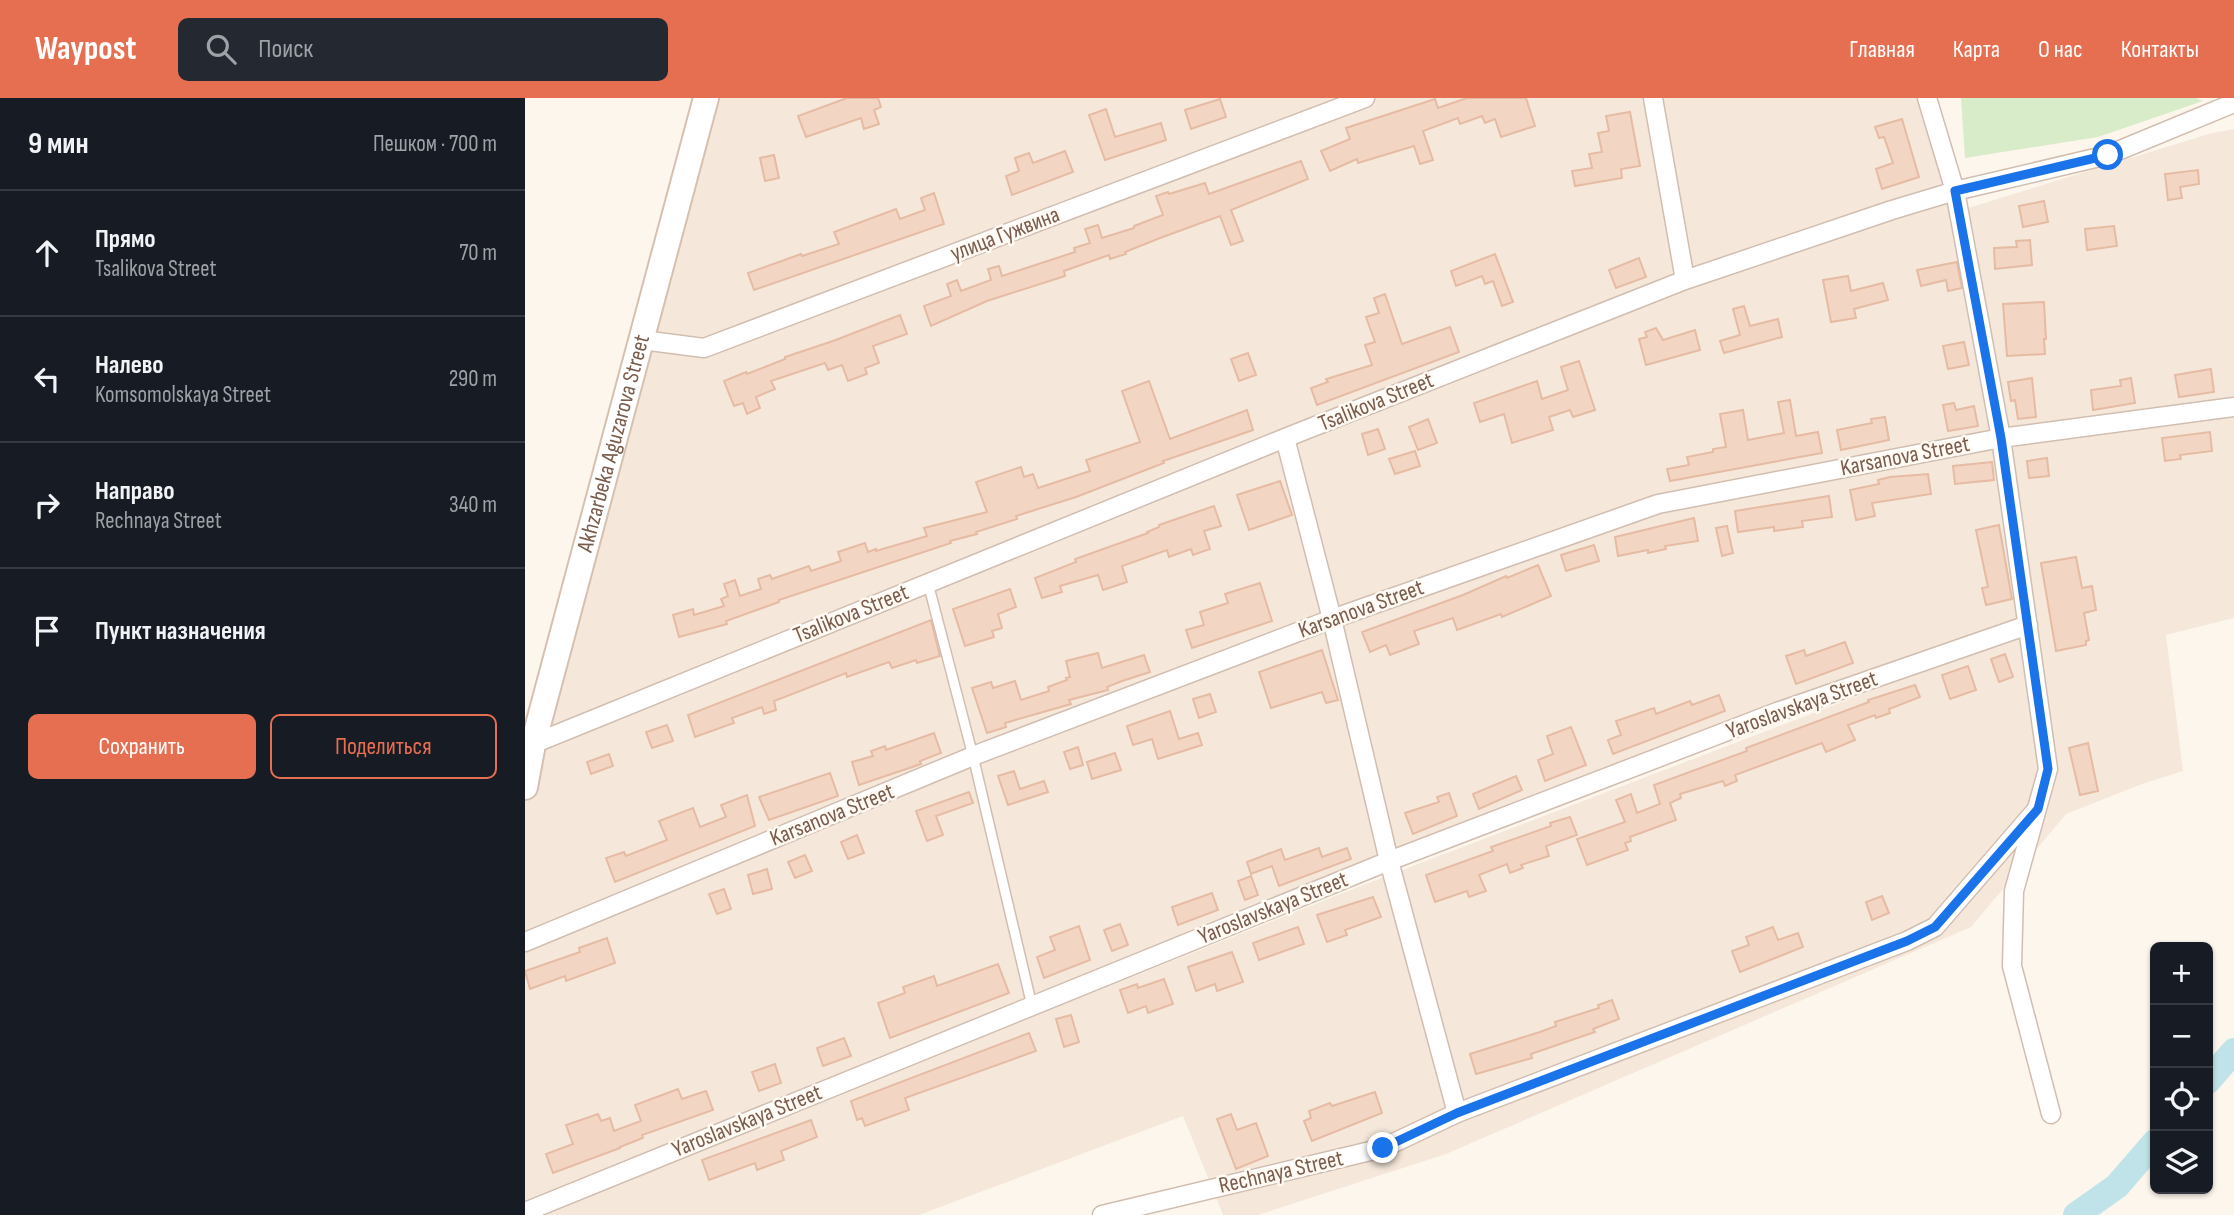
<!DOCTYPE html>
<html lang="ru">
<head>
<meta charset="utf-8">
<style>
	:root { --surface:#171b24; --page:#242831; --text:#f1f3f6; --muted:#9ea1a6; --line:#363941; --accent:#e76f51 }
	body { margin:0; font-family:"Sofia Sans Condensed",sans-serif; background:var(--page); color:var(--text) }
	.controls { position:absolute; right:21px; bottom:21px; display:grid; overflow:hidden; border-radius:10px; box-shadow:0 2px 5px #0004 }
	.controls button { width:63px; height:63px; display:grid; place-items:center; padding:0; border:0; border-bottom:2px solid var(--line); background:var(--surface); color:var(--text); font:35px sans-serif }
	.stop { position:absolute; width:21px; height:21px; margin:-16px; border:5px solid #1a73e8; border-radius:50%; background:#fff }
	.stop.end { background:#1a73e8; border-color:#fff; box-shadow:0 2px 7px #0008 }
	.list { margin:0; padding:0; list-style:none }
	h2 { display:flex; justify-content:space-between; align-items:center; height:91px; margin:0; padding:0 28px; font-size:30px }
	h2 small { font-size:23px; font-weight:400; color:var(--muted) }
	.list li { display:grid; grid-template-columns:46px 1fr auto; gap:21px; align-items:center; box-sizing:border-box; height:126px; padding:0 28px; border-top:2px solid var(--line) }
	.list b { display:block; font-size:26px; white-space:nowrap }
	.list p { margin:0; font-size:23px; white-space:nowrap; color:var(--muted) }
	.list em { font-size:23px; font-style:normal; color:var(--muted) }
	.actions { display:flex; gap:14px; padding:21px 28px }
	.actions a { flex:1; padding:16px 0; border:2px solid var(--accent); border-radius:10px; text-align:center; font-size:24px; color:var(--accent) }
	.actions .main { background:var(--accent); color:#fff }
	.icon { flex:none; width:38px; height:38px; fill:none; stroke:currentColor; stroke-width:2; stroke-linecap:round; stroke-linejoin:round }
	.map { position:relative; flex:none; width:1709px; height:1117px; overflow:hidden }
	header { display:flex; align-items:center; gap:42px; box-sizing:border-box; height:98px; padding:0 35px; background:var(--accent); color:#fff }
	header strong { font-size:33px }
	nav { display:flex; gap:38px; margin-inline-start:auto; font-size:24px }
	.search { width:490px; height:63px; background:var(--page); display:flex; align-items:center; gap:18px; box-sizing:border-box; padding:0 24px; border-radius:10px; color:var(--muted); font-size:26px }
	main { display:flex }
	aside { flex:1; background:var(--surface) }
	.map>svg:first-child { display:block }
	.residential { fill:#f5e8da }
	.green { fill:#d8ecc9 }
	.lines { fill:none; stroke-linecap:round; stroke-linejoin:round }
	.river { stroke:#bfe3e8; stroke-width:26 }
	.building { fill:#f3d5c3; stroke:#e6bba3; stroke-width:2 }
	.lane-casing { stroke:#d1beb0; stroke-width:12 }
	.street-casing { stroke:#d1beb0; stroke-width:21 }
	.secondary-casing { stroke:#d6c0b0; stroke-width:28 }
	.lane { stroke:#fff; stroke-width:9 }
	.street { stroke:#fff; stroke-width:18 }
	.secondary { stroke:#fff; stroke-width:24 }
	.route { stroke:#1a73e8; stroke-width:9 }
	.labels { text-anchor:middle; dominant-baseline:central; stroke-width:5; stroke-linejoin:round; paint-order:stroke }
	.street-label { font-size:23px; fill:#7a5c4d; stroke:#fffaf3 }
</style>
</head>
<body>
<header>
<strong>Waypost</strong>
<div class="search"><svg class="icon" aria-label="search" viewBox="0 0 24 24"><circle cx="10" cy="10" r="6"/><path d="M15 15l6 6"/></svg>Поиск</div>
<nav><a>Главная</a><a>Карта</a><a>О нас</a><a>Контакты</a></nav>
</header>
<main>
<aside>
<h2>9 мин<small>Пешком · 700 m</small></h2>
<ul class="list">
<li><svg class="icon" aria-label="ahead" viewBox="0 0 24 24"><path d="M12 20V5M6 11l6-6 6 6"/></svg><div><b>Прямо</b><p>Tsalikova Street</p></div><em>70 m</em></li>
<li><svg class="icon" aria-label="left" viewBox="0 0 24 24"><path d="M17 20v-9H6M10 6l-5 5 5 5"/></svg><div><b>Налево</b><p>Komsomolskaya Street</p></div><em>290 m</em></li>
<li><svg class="icon" aria-label="right" viewBox="0 0 24 24"><path d="M7 20v-9h11M14 6l5 5-5 5"/></svg><div><b>Направо</b><p>Rechnaya Street</p></div><em>340 m</em></li>
<li><svg class="icon" aria-label="arrive" viewBox="0 0 24 24"><path d="M6 21V4h12l-3 4 3 4H6"/></svg><div><b>Пункт назначения</b></div></li>
</ul>
<div class="actions"><a class="main">Сохранить</a><a>Поделиться</a></div>
</aside>
<div class="map">
<svg width="1709" height="1117" viewBox="0 0 1709 1117">
	<rect width="100%" height="100%" fill="#fdf6ec"/>
	<path class="residential" d="M181 0H1402L1430 93 1503 527 1252 614 0 1114V689Z
		M1709 31V520L1641 537 1658 673 1617 686 1541 716 1446 829 921 1056 733 1117H698L658 1018 394 1117H10L838 787 1511 530 1490 386 1443 110 1687 35Z"/>
	<path class="green" d="M1436 0H1671L1678 3 1573 39 1440 60Z"/>
	<g class="lines">
		<path class="river" d="M1683 983 1709 953
			M1551 1117 1592 1088 1630 1044"/>
	</g>
	<path class="building" d="M322 0H353L356 9 349 12 354 26 339 31 336 20 281 39 273 18Z
		M942 0H1001L1010 28 976 39 970 21 960 25 957 18 935 26 933 20 898 33 908 62 895 66 889 48 833 65 832 61 805 73 796 53 825 41 821 30 910 1 913 10Z
		M695 1 701 19 666 31 660 12Z
		M581 11 590 39 636 25 641 42 580 62 564 17Z
		M1105 14 1115 68 1096 71 1097 80 1050 88 1047 73 1067 70 1064 56 1077 54 1073 35 1084 33 1081 18Z
		M1377 21 1394 79 1357 91 1351 71 1368 65 1359 39 1354 40 1350 29Z
		M540 53 548 74 487 97 481 78 494 73 490 60 504 55 508 65Z
		M249 57 254 80 240 83 235 60Z
		M776 63 783 81 706 112 718 143 706 147 695 118 635 140 600 154 601 156 585 161 584 157 539 173 540 178 462 203 406 228 399 208 426 198 422 186 432 182 436 193 466 182 463 171 474 168 477 178 550 154 549 150 565 145 560 131 573 127 577 140 609 130V128L638 117 631 98 643 94 644 96 680 85 684 96Z
		M1673 72 1674 86 1655 89 1657 100 1643 102 1640 76Z
		M409 95 419 126 229 192 223 175 276 156 277 158 314 146 309 134 371 111 375 121 400 112 396 100Z
		M1519 103 1523 124 1498 129 1494 108Z
		M1589 128 1592 148 1562 152 1560 131Z
		M1505 142 1507 167 1470 171 1469 150 1492 149 1491 143Z
		M970 156 988 204 977 208 968 183 960 186 957 178 931 188 926 173Z
		M1114 160 1121 179 1091 190 1084 172Z
		M1432 164 1437 190 1423 193 1421 182 1396 188 1392 172Z
		M1323 178 1326 193 1358 185 1363 202 1329 211 1331 220 1306 224 1298 182Z
		M860 196 877 246 925 229 934 254 792 307 786 290 803 284 801 281 847 267 840 247 850 244 841 219 854 215 849 200Z
		M1519 204 1521 241H1519L1520 256 1482 258 1478 206Z
		M1219 208 1225 228 1253 221 1257 239 1199 255 1195 243 1215 237 1208 211Z
		M375 217 382 236 348 248 354 265 340 270 342 276 323 283 317 267 303 272 300 265 246 283 250 291 231 299 235 310 222 316 218 305 209 308 199 283 221 274 222 276 260 261V259L308 243Z
		M1131 230 1138 242 1170 232 1175 252 1121 267 1114 241 1122 239 1120 234Z
		M1439 244 1444 267 1423 271 1418 248Z
		M723 255 731 277 714 283 706 261Z
		M1054 263 1070 312 1048 319 1045 312 1024 319 1028 332 987 345 979 316 955 324 949 305 1012 283 1017 301 1043 292 1036 269Z
		M1686 271 1689 294 1654 299 1650 277Z
		M1507 280 1511 319 1493 321 1490 302 1486 303 1483 284Z
		M1606 280 1610 305 1568 312 1566 292 1596 288 1595 282Z
		M624 283 645 341 722 312 728 332 638 363 639 365 551 399 491 418 492 421 451 434 452 436 425 443 426 445 254 502V504L201 523 202 526 154 539 148 517 168 511 169 517 199 508 196 501 203 498 199 486 210 482 215 498 236 491 233 481 245 477 247 481 284 468 286 473 316 463 313 454 340 445 343 454 351 451V453L402 438 399 430 462 414 451 384 496 369 499 379 508 376 513 390 565 373 561 362 615 344 597 293Z
		M1265 302 1271 338 1293 334 1297 355 1145 383 1142 371 1164 367 1162 359 1188 354V351L1201 349 1195 316 1218 312 1223 342 1259 335 1253 304Z
		M1429 305 1431 312 1449 308 1453 328 1423 333 1418 307Z
		M1360 319 1364 342 1316 352 1312 332 1347 325 1346 321Z
		M903 321 912 345 893 352 884 329Z
		M853 331 860 351 843 357 837 336Z
		M1685 334 1687 353 1655 357 1656 361 1640 363 1637 340Z
		M890 353 895 368 870 376 864 361Z
		M1522 360 1524 378 1504 380 1502 363Z
		M1467 364 1469 382 1430 386 1428 368Z
		M1403 376 1406 396 1347 405 1350 418 1331 422 1325 392 1354 386 1353 382 1365 379Z
		M755 383 767 417 724 432 712 397Z
		M1304 398 1307 419 1277 423 1278 429 1249 433V429L1213 434 1210 413Z
		M689 408 696 428 679 433 685 451 668 457 666 451 644 459 642 452 597 468 602 484 578 492 573 477 535 488 537 494 517 500 510 480 551 464 550 461 623 435 622 434 634 429V427Z
		M1169 420 1173 443 1140 448 1141 451 1123 455V452L1093 458 1090 439Z
		M1474 427 1487 501 1461 507 1457 490 1463 489 1451 432Z
		M1202 428 1208 455 1197 458 1191 430Z
		M1069 447 1074 463 1041 473 1036 457Z
		M1551 459 1557 490 1567 488 1571 512 1559 515 1564 542 1561 543V547L1531 553 1516 465Z
		M1013 467 1026 498 977 519 976 516 932 532 928 520 889 533 894 546 865 557 861 547 845 554 837 534 938 497 981 478 982 480Z
		M735 485 747 523 667 550 661 532 679 527 675 514 703 505 700 496Z
		M485 491 491 509 473 516 477 530 467 533 469 539 440 548 428 511Z
		M406 522 415 558 392 565 391 562 367 570 364 564 322 579 321 575 249 603 251 612 239 616 237 609 207 620 209 625 170 639 163 617Z
		M1320 544 1328 565 1271 586 1261 558 1279 552 1281 558Z
		M797 552 813 602 801 605 797 594 746 610 734 574Z
		M573 555 577 570 619 557 625 574 597 583 582 589 583 592 544 602 546 606 480 625 481 629 462 635 447 590 466 584 468 590 490 583 496 602 524 593 523 589 542 582 541 580 545 579 541 563Z
		M1480 556 1488 579 1474 584 1466 561Z
		M1443 568 1451 592 1425 601 1417 577Z
		M1390 587 1395 599 1364 611 1365 615 1351 620 1350 617 1323 627 1330 642 1301 654 1297 645 1210 677 1212 683 1200 688 1198 683 1155 696 1156 700 1145 705 1151 722 1105 739 1106 743 1100 745 1103 752 1062 767 1052 741 1100 724 1091 702 1106 696 1112 715 1135 706 1129 687 1222 653 1221 650 1344 604 1343 602Z
		M685 596 691 614 674 620 668 601Z
		M1194 597 1200 613 1088 656 1083 642 1096 637 1091 623 1129 610 1131 616 1165 603 1167 607Z
		M645 613 654 641 673 635 677 647 633 661 627 641 608 647 602 628Z
		M142 627 148 643 127 650 121 634Z
		M1046 629 1061 667 1020 683 1013 662 1028 656 1022 638Z
		M409 635 416 655 395 663 396 666 334 687 327 664 348 658 346 653 360 648 361 652Z
		M1563 645 1573 693 1555 697 1544 650Z
		M553 649 558 667 545 671 539 654Z
		M590 655 596 672 567 681 562 664Z
		M84 656 88 668 66 676 62 664Z
		M489 673 495 691 519 683 523 694 483 707 473 678Z
		M305 675 313 698 244 722 234 699Z
		M991 678 997 692 954 711 948 696Z
		M444 694 448 705 411 718 418 737 402 743 391 713Z
		M924 695 932 718 888 736 880 715 914 704 912 699Z
		M222 697 230 728 90 784 81 760 99 754 101 758 142 742 134 723 168 710 175 729 201 719 196 707Z
		M1045 719 1052 737 1021 748 1024 758 996 767 998 770 985 775 982 766 954 777 961 793 944 799 942 793 910 804 901 777 968 753 966 749 1026 728 1025 725Z
		M332 737 339 755 323 761 316 744Z
		M794 750 797 759 822 750 826 761 754 788 747 768 726 776 722 764 756 751 760 762Z
		M280 757 287 773 270 780 263 764Z
		M242 771 247 791 228 796 223 777Z
		M726 778 733 797 720 802 713 783Z
		M199 791 206 811 192 816 184 796Z
		M687 795 693 812 653 827 647 809Z
		M1357 798 1364 815 1347 822 1341 804Z
		M848 799 856 819 820 832 822 837 802 844 792 817Z
		M595 826 603 847 587 853 579 832Z
		M554 828 565 862 519 880 512 859 530 852 525 839Z
		M773 829 779 846 734 862 728 845Z
		M1248 829 1253 842 1273 835 1278 849 1215 874 1207 853 1224 847 1221 839Z
		M82 840 90 865 41 883 40 878 5 891 0 873 55 854 54 850Z
		M707 854 718 884 692 893 690 886 671 893 663 869Z
		M473 866 484 895 365 940 353 905 380 895 378 889 409 878 412 888Z
		M639 881 648 906 623 915 621 908 603 915 595 892 612 886 613 890Z
		M1087 902 1094 921 1068 931 1070 934 1006 956 1007 960 951 976 945 956 1015 934 1031 928 1030 924 1074 910 1073 907Z
		M546 917 554 944 539 949 531 921Z
		M504 935 511 953 380 1000 384 1012 340 1028 337 1020 332 1022 326 1003Z
		M319 940 326 958 298 968 292 950Z
		M250 966 256 985 234 993 227 974Z
		M153 991 157 1001 181 993 188 1012 117 1037 118 1040 95 1049V1050L28 1075 21 1056 48 1046 41 1027 73 1016 76 1023 85 1020 89 1033 116 1023 110 1007Z
		M850 994 857 1015 787 1043 779 1023 786 1020 784 1013 805 1005 807 1008Z
		M706 1016 712 1032 731 1025 743 1058 711 1071 692 1021Z
		M286 1022 292 1039 256 1053 259 1062 232 1072 230 1065 184 1082 177 1062Z"/>
	<g class="lines">
		<g class="lane-casing">
			<path id="lane" d="M403 485 448 658 507 908"/>
		</g>
		<g class="street-casing">
			<path id="street" d="M1128 0 1160 182
				M1402 0 1430 93 1476 340 1523 671 1489 793 1487 868 1526 1016
				M117 242 179 250 840 0
				M760 340 807 521 864 763 932 1015
				M8 646 760 340 1160 182 1367 112 1430 93 1583 57 1709 5
				M0 844 448 658 807 521 1133 406 1476 340 1709 309
				M0 1114 864 763 1252 614 1503 527
				M577 1117 858 1050 932 1015 1382 843 1410 829 1512 711"/>
		</g>
		<g class="secondary-casing">
			<g id="secondary">
				<path id="s1" d="M0 689 8 646 181 0"/>
			</g>
		</g>
		<use href="#lane" class="lane"/>
		<use href="#street" class="street"/>
		<use href="#secondary" class="secondary"/>
	</g>
	<g class="lines">
		<path class="route" d="M858 1050 932 1015 1382 843 1410 829 1513 711 1523 671 1476 340 1430 93 1583 57"/>
	</g>
	<g class="labels">
		<g class="street-label">
			<text transform="translate(480 136) rotate(-21)">улица Гужвина</text>
			<text transform="translate(851 304) rotate(-22)">Tsalikova Street</text>
			<text stroke="none"><textPath href="#s1" startOffset="355">Akhzarbeka Aguzarova Street</textPath></text>
			<text transform="translate(1380 358) rotate(-11)">Karsanova Street</text>
			<text transform="translate(836 511) rotate(-20)">Karsanova Street</text>
			<text transform="translate(326 516) rotate(-22)">Tsalikova Street</text>
			<text transform="translate(1277 607) rotate(-20)">Yaroslavskaya Street</text>
			<text transform="translate(307 717) rotate(-22)">Karsanova Street</text>
			<text transform="translate(748 810) rotate(-22)">Yaroslavskaya Street</text>
			<text transform="translate(222 1023) rotate(-22)">Yaroslavskaya Street</text>
			<text transform="translate(756 1074) rotate(-13)">Rechnaya Street</text>
		</g>
	</g>
</svg>
<div class="controls">
<button>+</button>
<button>−</button>
<button><svg class="icon" aria-label="locate" viewBox="0 0 24 24"><circle cx="12" cy="12" r="6"/><path d="M12 2v4M12 18v4M2 12h4M18 12h4"/></svg></button>
<button><svg class="icon" aria-label="layers" viewBox="0 0 24 24"><path d="M12 4l9 5-9 5-9-5zM3 14l9 5 9-5"/></svg></button>
</div>
<div class="stop" style="left:1583px;top:57px"></div>
<div class="stop end" style="left:858px;top:1050px"></div>
</div>
</main>
</body>
</html>
